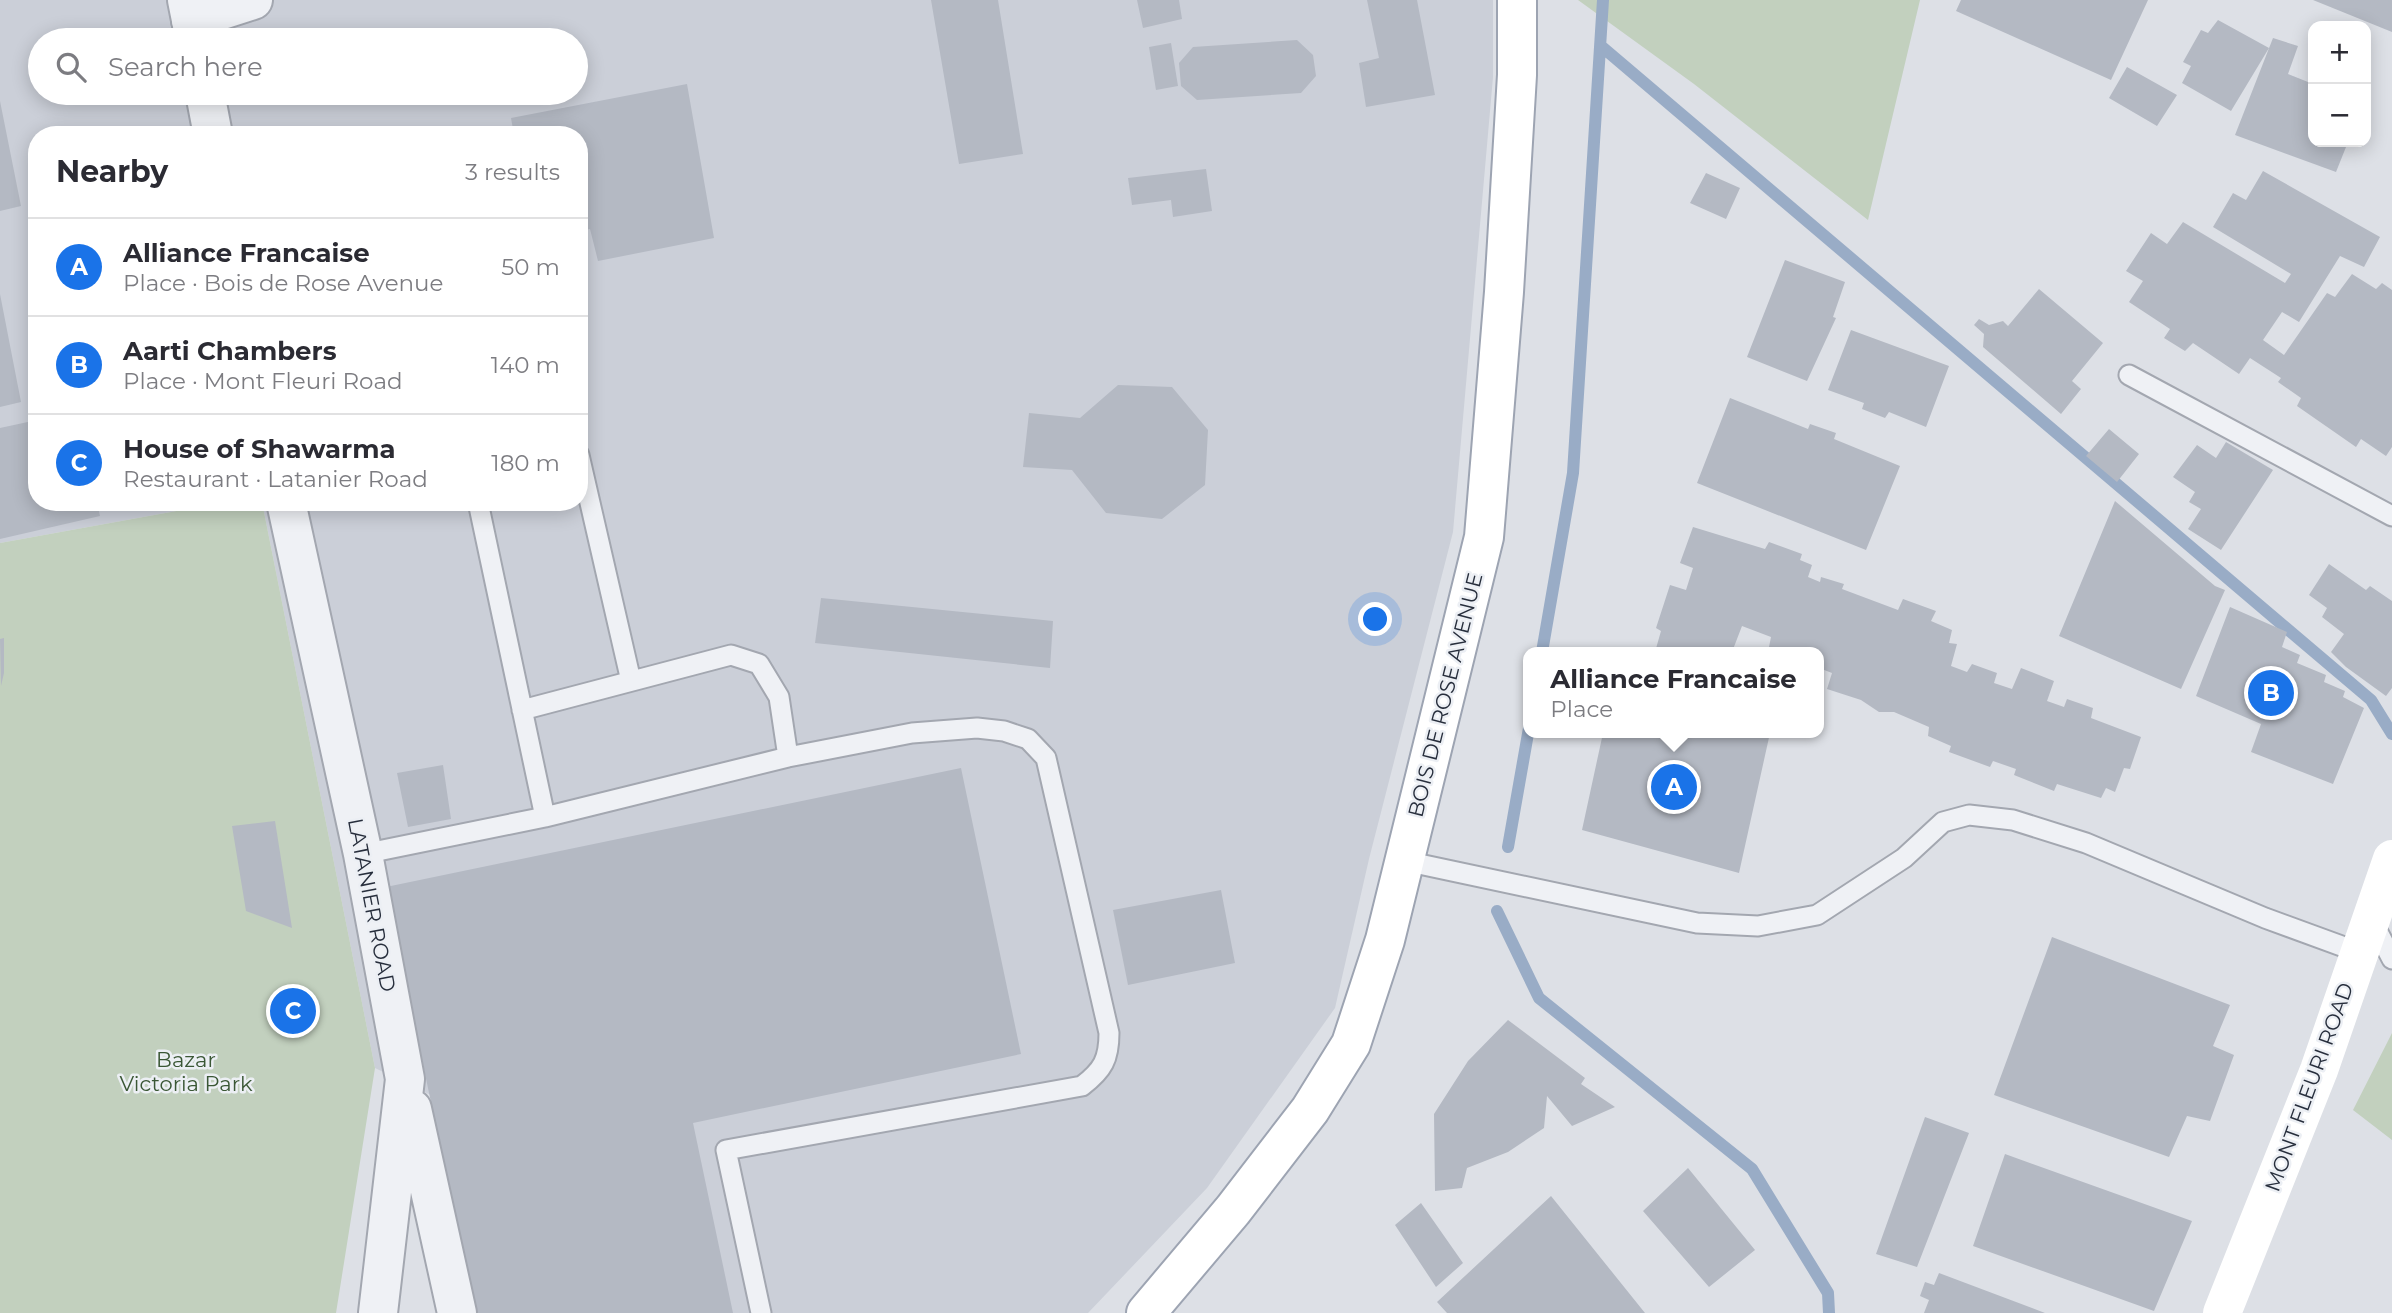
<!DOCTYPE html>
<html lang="en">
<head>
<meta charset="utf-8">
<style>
	:root { --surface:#fff; --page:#f2f2f3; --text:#2b2b33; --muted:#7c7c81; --line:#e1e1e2; --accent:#1a73e8 }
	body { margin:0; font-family:Montserrat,sans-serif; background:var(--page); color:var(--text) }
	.controls { position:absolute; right:21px; top:21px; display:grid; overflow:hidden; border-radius:14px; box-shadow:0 4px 18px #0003 }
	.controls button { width:63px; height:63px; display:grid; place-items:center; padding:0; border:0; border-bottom:2px solid var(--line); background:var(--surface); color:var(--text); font:35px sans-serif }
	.you { position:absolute; left:1376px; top:620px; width:24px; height:24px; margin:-18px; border:5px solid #fff; border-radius:50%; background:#1a73e8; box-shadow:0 0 0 10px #1a73e833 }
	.badge { display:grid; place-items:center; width:46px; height:46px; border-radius:50%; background:var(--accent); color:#fff; font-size:23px; font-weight:700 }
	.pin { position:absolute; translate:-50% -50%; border:4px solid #fff; box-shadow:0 2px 7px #0006 }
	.popup { position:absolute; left:1523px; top:647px; width:301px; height:91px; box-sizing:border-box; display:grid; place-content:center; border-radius:14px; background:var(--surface); filter:drop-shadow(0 2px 5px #0005); font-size:23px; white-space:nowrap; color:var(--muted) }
	.popup b { font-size:26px; color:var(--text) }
	.popup::after { content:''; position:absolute; left:50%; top:100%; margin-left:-14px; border:14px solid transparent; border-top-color:var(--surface) }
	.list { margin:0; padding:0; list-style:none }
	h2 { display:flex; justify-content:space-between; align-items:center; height:91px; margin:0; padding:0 28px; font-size:30px }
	h2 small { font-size:23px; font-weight:400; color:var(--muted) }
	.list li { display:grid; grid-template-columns:46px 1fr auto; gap:21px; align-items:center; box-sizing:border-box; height:98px; padding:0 28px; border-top:2px solid var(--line) }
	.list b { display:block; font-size:26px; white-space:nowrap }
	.list p { margin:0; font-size:23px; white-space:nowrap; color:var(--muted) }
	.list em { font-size:23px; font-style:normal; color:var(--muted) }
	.icon { flex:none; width:38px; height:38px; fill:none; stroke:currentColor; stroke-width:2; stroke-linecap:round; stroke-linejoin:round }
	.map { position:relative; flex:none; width:2392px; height:1313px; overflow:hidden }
	.search { position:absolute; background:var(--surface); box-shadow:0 4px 18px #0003; left:28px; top:28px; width:560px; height:77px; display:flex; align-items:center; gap:18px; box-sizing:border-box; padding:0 24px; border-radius:38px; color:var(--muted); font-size:26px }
	.panel { position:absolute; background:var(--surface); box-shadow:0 4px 18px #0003; left:28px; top:126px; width:560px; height:385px; border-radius:28px }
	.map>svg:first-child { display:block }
	.built { fill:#cbcfd8; fill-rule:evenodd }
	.green { fill:#c2d0be }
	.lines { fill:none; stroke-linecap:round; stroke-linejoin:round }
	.stream { stroke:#99acc6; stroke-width:12 }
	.building { fill:#b4b9c3 }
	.service-casing { stroke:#a3a7b0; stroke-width:23 }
	.minor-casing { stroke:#a3a7b0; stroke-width:42 }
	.tertiary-casing { stroke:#a3a7b0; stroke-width:42 }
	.primary-casing { stroke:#9da4b2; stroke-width:42 }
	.service { stroke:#eff1f5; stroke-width:19 }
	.minor { stroke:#eff1f5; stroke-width:38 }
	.tertiary { stroke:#eff1f5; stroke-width:38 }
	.secondary { stroke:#fff; stroke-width:38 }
	.primary { stroke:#fff; stroke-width:38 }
	.labels { text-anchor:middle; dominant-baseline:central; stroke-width:5; stroke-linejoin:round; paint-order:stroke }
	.street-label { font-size:21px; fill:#272e3c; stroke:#eceff4 }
	.park-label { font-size:21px; fill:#3a5735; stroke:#eceff4 }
</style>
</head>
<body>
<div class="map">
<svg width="2392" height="1313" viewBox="0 0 2392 1313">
	<rect width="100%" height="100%" fill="#dde0e6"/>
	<path class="built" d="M0 0H1493V77L1453 532 1369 859 1335 1008 1207 1188 1088 1313H484L437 1098 375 1068 262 502H579V135H37V502H226L0 543ZM40 40H576V93H40Z"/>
	<path class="green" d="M1578 0H1920L1868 220 1694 84Z
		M226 502H262L375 1068 336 1313H0V543Z
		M2392 1033V1140L2353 1110Z"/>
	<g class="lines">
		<path class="stream" d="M1601 46 2371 700 2392 734
			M1542 652 1573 473 1603 0
			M1508 847 1529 728
			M1497 911 1539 998 1752 1169 1828 1293 1829 1313"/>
	</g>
	<path class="building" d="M931 0H998L1023 154 959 164Z
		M1137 0H1179L1182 19 1143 28Z
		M1367 0H1417L1435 95 1366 107 1359 63 1379 58Z
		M1961 0H2148L2111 80 1956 11Z
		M2313 0H2392V32Z
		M2218 20 2269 48 2231 111 2182 83 2191 66 2183 62 2201 30 2208 33Z
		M2273 38 2298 46 2288 74 2313 84V142H2348L2336 172 2235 135Z
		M1297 40 1313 55 1316 76 1301 93 1197 100 1181 86 1179 63 1193 47Z
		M1171 43 1178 86 1156 90 1149 47Z
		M2127 67 2177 95 2157 126 2109 98Z
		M687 84 714 238 598 261 590 229 579 231V135H514L511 118Z
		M0 101 21 206 0 211Z
		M1206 169 1212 211 1173 217 1171 200 1132 205 1128 178Z
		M2263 171 2380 237 2364 267 2340 256 2299 322 2282 312 2263 340 2284 355 2327 293 2335 297 2352 274 2376 289 2382 283 2392 290V447L2386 456 2361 439 2356 447 2297 406 2301 398 2278 382 2281 378 2250 358 2239 374 2193 343 2185 351 2164 338 2170 329 2129 302 2143 281 2126 271 2151 233 2167 244 2183 222 2285 283 2291 274 2213 227 2233 193 2246 200Z
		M1706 173 1740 188 1726 219 1690 203Z
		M1785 260 1845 282 1833 317 1836 318 1807 381 1747 357Z
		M2039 289 2103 343 2072 381 2081 389 2061 414 1983 347 1984 334 1974 325 1979 319 1989 325 2003 321 2008 326Z
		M0 294 21 402 0 407Z
		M1851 330 1949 366 1926 427 1889 412 1885 418 1862 409 1864 403 1828 390Z
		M1118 385 1172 387 1208 430 1205 485 1162 519 1106 513 1072 470 1023 467 1029 413 1080 418Z
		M1730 398 1808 429 1810 424 1836 433 1834 439 1900 466 1866 550 1697 483Z
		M37 420V502H97L100 516 0 539V428Z
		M2109 429 2139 454 2117 482 2086 456Z
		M2226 442 2273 470 2221 550 2188 529 2201 509 2189 502 2195 492 2173 477 2197 445 2216 458Z
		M2115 501 2215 586 2225 590 2181 689 2059 636Z
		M1693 527 1765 549 1769 542 1802 554 1800 560 1812 565 1808 577 1820 582 1821 577 1844 584 1842 589 1898 610 1903 599 1936 611 1931 621 1952 630 1949 643 1957 644 1951 666 1967 672 1972 664 1997 673 1994 683 2012 689 2021 668 2054 681 2047 701 2064 707 2067 699 2093 708 2091 718 2141 737 2130 769 2124 768 2115 792 2106 788 2101 798 2057 784 2054 791 2014 775 2016 769 1993 761 1990 767 1949 752 1951 746 1928 736 1929 727 1894 712H1879L1861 700 1827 689 1832 673 1819 668V652H1768L1771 637 1742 626 1732 652H1655L1661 631 1656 628 1670 585 1686 590 1693 568 1680 563Z
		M2329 564 2366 590 2370 586 2392 601V688L2386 696 2346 667 2331 652 2344 634 2322 617 2327 608 2309 595Z
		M821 598 1053 621 1050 668 815 643Z
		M2230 607 2287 632 2282 647 2300 655 2297 663 2326 675 2324 682 2345 691 2343 697 2364 708 2333 784 2251 752 2261 724 2196 696Z
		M4 638V673L1 686 0 639Z
		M1603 733H1770L1739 873 1582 830Z
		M443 765 451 819 408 827 397 773Z
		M961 768 1021 1054 693 1123 733 1313H475L386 887Z
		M275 821 292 928 246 911 232 826Z
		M1221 890 1235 963 1128 985 1113 910Z
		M2052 937 2230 1005 2213 1046 2234 1055 2210 1121 2187 1116 2169 1157 1994 1095Z
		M1508 1020 1585 1078 1581 1084 1615 1107 1572 1126 1547 1096 1544 1128 1508 1152 1467 1168 1462 1188 1435 1191 1434 1114 1468 1061Z
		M1925 1117 1969 1133 1917 1267 1876 1254Z
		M2005 1154 2192 1221 2154 1311 1973 1246Z
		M1688 1168 1755 1250 1709 1287 1643 1211Z
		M1551 1196 1645 1313H1447L1437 1302Z
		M1421 1203 1463 1263 1436 1287 1395 1225Z
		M1939 1273 2045 1313H1924L1929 1300 1920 1296 1925 1282 1934 1285Z"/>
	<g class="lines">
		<g class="service-casing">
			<path id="service" d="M2129 375 2392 516
				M579 455 631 681
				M478 502 545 817
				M522 710 731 655 759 664 779 697 788 757
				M363 854 545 817 788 757 912 733 977 728 1004 731 1028 739 1046 758 1109 1033C1109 1059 1103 1070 1082 1086L726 1150 761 1313
				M1405 861 1697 923 1758 926 1817 915 1904 858 1943 822 1969 815 2013 820 2086 843 2265 918 2358 952
				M2372 921 2392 959"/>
		</g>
		<g class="minor-casing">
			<path id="minor" d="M191 20 253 0"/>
		</g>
		<g class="tertiary-casing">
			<path id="tertiary" d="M187 0 195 40
				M205 93 213 135
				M286 502 363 854 405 1079 378 1313
				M412 1109 457 1313"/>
		</g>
		<g class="primary-casing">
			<path id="primary" d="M1146 1313 1233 1210 1310 1110 1351 1044 1385 940 1484 537 1504 292 1517 75V0"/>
		</g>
		<use href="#service" class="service"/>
		<use href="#minor" class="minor"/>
		<use href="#tertiary" class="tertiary"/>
		<path class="secondary" d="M2222 1313 2319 1070 2392 859"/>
		<use href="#primary" class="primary"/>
	</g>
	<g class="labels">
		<g class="street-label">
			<text transform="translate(1445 695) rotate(-76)">BOIS DE ROSE AVENUE</text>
			<text transform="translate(372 905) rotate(79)">LATANIER ROAD</text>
			<text transform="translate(2309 1087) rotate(-70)">MONT FLEURI ROAD</text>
		</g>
		<g class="park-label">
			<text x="186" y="1059">Bazar<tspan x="186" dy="24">Victoria Park</tspan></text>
		</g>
	</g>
</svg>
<div class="controls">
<button>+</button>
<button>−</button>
</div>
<div class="you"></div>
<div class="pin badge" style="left:1674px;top:787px">A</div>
<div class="popup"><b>Alliance Francaise</b>Place</div>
<div class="pin badge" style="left:2271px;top:693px">B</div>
<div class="pin badge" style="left:293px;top:1011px">C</div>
<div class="search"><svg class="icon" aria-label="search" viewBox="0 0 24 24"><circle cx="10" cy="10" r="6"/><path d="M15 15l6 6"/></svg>Search here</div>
<section class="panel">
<h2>Nearby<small>3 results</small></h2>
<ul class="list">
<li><span class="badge">A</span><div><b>Alliance Francaise</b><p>Place · Bois de Rose Avenue</p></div><em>50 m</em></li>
<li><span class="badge">B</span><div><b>Aarti Chambers</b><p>Place · Mont Fleuri Road</p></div><em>140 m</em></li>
<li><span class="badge">C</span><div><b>House of Shawarma</b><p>Restaurant · Latanier Road</p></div><em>180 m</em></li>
</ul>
</section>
</div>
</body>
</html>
